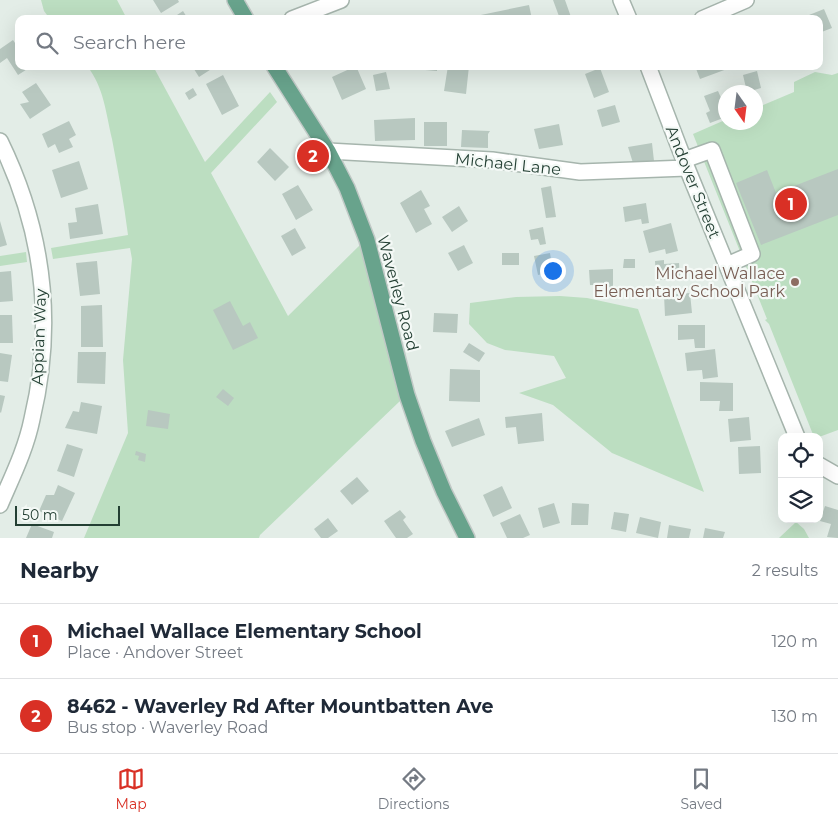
<!DOCTYPE html>
<html lang="en">
<head>
<meta charset="utf-8">
<style>
	:root { --surface:#fff; --page:#f6f6f7; --text:#1f2937; --muted:#747a83; --line:#e0e1e3; --accent:#d93025 }
	body { margin:0; font-family:Montserrat,sans-serif; background:var(--page); color:var(--text) }
	.controls { position:absolute; right:15px; bottom:15px; display:grid; overflow:hidden; border-radius:10px; box-shadow:0 5px 20px #0002 }
	.controls button { width:45px; height:45px; display:grid; place-items:center; padding:0; border:0; border-bottom:1px solid var(--line); background:var(--surface); color:var(--text); font:25px sans-serif }
	.compass { position:absolute; left:718px; top:85px; width:45px; height:45px; border-radius:50%; background:var(--surface); box-shadow:0 5px 20px #0002; rotate:166deg }
	.scale { position:absolute; left:15px; bottom:12px; width:105px; box-sizing:border-box; padding-left:5px; border:2px solid #233f33; border-top:0; font-size:14px; line-height:18px; white-space:nowrap; color:#233f33; -webkit-text-stroke:4px #f4f9f6; paint-order:stroke }
	.you { position:absolute; left:552px; top:270px; width:18px; height:18px; margin:-12px; border:4px solid #fff; border-radius:50%; background:#1a73e8; box-shadow:0 0 0 8px #1a73e833 }
	.badge { display:grid; place-items:center; width:32px; height:32px; border-radius:50%; background:var(--accent); color:#fff; font-size:16px; font-weight:700 }
	.pin { position:absolute; translate:-50% -50%; border:2px solid #fff; box-shadow:0 1px 5px #0006 }
	.list { margin:0; padding:0; list-style:none }
	h2 { display:flex; justify-content:space-between; align-items:center; height:65px; margin:0; padding:0 20px; font-size:21px }
	h2 small { font-size:16px; font-weight:400; color:var(--muted) }
	.list li { display:grid; grid-template-columns:32px 1fr auto; gap:15px; align-items:center; box-sizing:border-box; height:75px; padding:0 20px; border-top:1px solid var(--line) }
	.list b { display:block; font-size:19px; white-space:nowrap }
	.list p { margin:0; font-size:16px; white-space:nowrap; color:var(--muted) }
	.list em { font-size:16px; font-style:normal; color:var(--muted) }
	.icon { flex:none; width:28px; height:28px; fill:none; stroke:currentColor; stroke-width:2; stroke-linecap:round; stroke-linejoin:round }
	.map { position:relative; flex:none; width:838px; height:538px; overflow:hidden }
	.search { position:absolute; background:var(--surface); box-shadow:0 5px 20px #0002; left:15px; right:15px; top:15px; height:55px; display:flex; align-items:center; gap:12px; box-sizing:border-box; padding:0 18px; border-radius:10px; color:var(--muted); font-size:19px }
	.sheet { height:215px; background:var(--surface) }
	nav { display:flex; justify-content:space-around; align-items:center; box-sizing:border-box; height:70px; border-top:1px solid var(--line); background:var(--surface); font-size:14px; color:var(--muted) }
	nav a { display:grid; justify-items:center; gap:2px }
	nav .on { color:var(--accent) }
	.map>svg:first-child { display:block }
	.green { fill:#bcdec1 }
	.building { fill:#b8c8c0 }
	.lines { fill:none; stroke-linecap:round; stroke-linejoin:round }
	.minor-casing { stroke:#a6b5ad; stroke-width:18 }
	.major-casing { stroke:#c1c9c6; stroke-width:18 }
	.minor { stroke:#fff; stroke-width:15 }
	.major { stroke:#68a38c; stroke-width:15 }
	.education-dot { fill:#8d6e63; stroke:#f4f9f6; stroke-width:2 }
	.labels { text-anchor:middle; dominant-baseline:central; stroke-width:4.5; stroke-linejoin:round; paint-order:stroke }
	.street-label { font-size:16px; fill:#233f33; stroke:#f4f9f6 }
	.education-label { font-size:16px; fill:#785e54; stroke:#f4f9f6; text-anchor:end }
</style>
</head>
<body>
<div class="map">
<svg width="838" height="538" viewBox="0 0 838 538">
	<rect width="100%" height="100%" fill="#e3ede7"/>
	<path class="green" d="M41 0H117L127 19H50L44 11Z
		M87 66H153L205 162 270 92 277 102 211 173 288 316 361 244 400 401 260 535 259 538H84L128 433 123 360 132 259 130 248 53 259 51 248 128 235C124 203 118 171 112 139 106 114 104 87 87 66Z
		M815 72 832 75 838 73V430L819 437H814L769 324 765 320 767 319 693 134 725 120 726 122H756V108L794 92V82Z
		M26 252 27 262 0 266V256Z
		M560 296 587 298 638 309 704 492 612 453 553 405 519 393 566 378 554 356 505 350 487 343 469 324 470 303 516 297Z
		M796 522 804 529 809 538H779Z"/>
	<path class="building" d="M153 0H178L179 2 161 13Z
		M553 0H565L571 17 560 19Z
		M529 5 532 19H471V17Z
		M824 9 832 28 819 33V19H799Z
		M183 11 188 19H171Z
		M13 40 19 49V66H32L18 75 7 58 0 63V49Z
		M192 66H216L199 77Z
		M356 66 366 89 342 100 332 77Z
		M402 66H437V71L402 68Z
		M448 66H469L466 94 444 91Z
		M695 66H726L727 69 700 79Z
		M600 68 609 92 594 98 585 74Z
		M757 71 761 88 747 92 743 75Z
		M386 72 390 89 376 91 373 75Z
		M223 75 239 106 222 115 206 84Z
		M36 83 51 105 30 119 20 104 29 102 22 92Z
		M193 88 197 95 189 100 185 93Z
		M718 91 726 109V117L710 123 706 113 710 111 704 96Z
		M615 105 620 122 602 127 597 110Z
		M415 118V140L375 141 374 120Z
		M69 121 76 135 69 139 73 147 59 153 55 144 48 148 42 134Z
		M424 122H447V146H424Z
		M559 124 563 145 539 149 534 129Z
		M462 130 490 131 488 134V148L461 147Z
		M652 143 654 161 633 163 628 147Z
		M270 148 289 167 275 181 257 162Z
		M79 161 88 189 61 198 52 170Z
		M838 169V215L761 245 736 183 767 170 776 193Z
		M298 185 313 210 296 220 282 194Z
		M551 186 556 217 546 218 541 188Z
		M421 190 430 206 424 209 432 224 416 233 400 203Z
		M646 203 649 223 642 224 641 219 625 222 623 207Z
		M98 204 103 234 70 239 68 223 77 222 75 208Z
		M459 206 468 221 452 232 442 217Z
		M0 221 7 245 0 247Z
		M671 223 678 251 666 254 665 249 649 253 643 231Z
		M543 227 546 244 540 245 538 239 531 240 529 230Z
		M295 228 306 248 292 256 281 236Z
		M464 245 473 263 458 271 448 253Z
		M502 253H519V265H502Z
		M550 253 553 272 538 275 534 256Z
		M624 259H635V268H623Z
		M664 260V264L679 263 680 279 656 280 655 261Z
		M97 261 100 294 80 296 76 263Z
		M613 269V292H597V285H590L589 270Z
		M11 271 13 301 0 302V272Z
		M690 293 692 313 665 316 664 295Z
		M230 301 243 326 250 322 258 338 233 350 213 310Z
		M102 305 103 347H81V306Z
		M434 313 458 314 457 333 433 332Z
		M0 315H12L13 343H0Z
		M678 325H705V348H695L694 339 678 340Z
		M469 343 485 353 479 362 463 352Z
		M715 349 718 377 703 379 702 370 687 371 685 353Z
		M78 352H106L105 384 77 383Z
		M0 353 12 355 8 382 0 381Z
		M450 369 480 370V402L449 401Z
		M700 382 733 383V411H719L720 401H700Z
		M223 389 234 398 228 406 216 397Z
		M0 395 5 396 1 413 0 412Z
		M81 402 102 406 97 434 65 428 73 411 79 412Z
		M148 410 170 414 168 429 146 426Z
		M542 413 544 441 518 444 516 427 506 428 505 417Z
		M749 417 751 440 730 442 728 419Z
		M479 418 485 435 452 447 445 431Z
		M67 444 83 449 74 477 57 471Z
		M760 446 761 473 739 474 738 447Z
		M136 451 146 454 145 462 138 460 139 456 135 455Z
		M357 477 369 491 352 505 340 491Z
		M58 485 75 493 62 521 39 511 46 495H54Z
		M502 486 512 508 493 517 483 495Z
		M554 503 560 523 543 528 538 508Z
		M572 503 589 504 588 525H571Z
		M825 506 838 510V538L827 537 831 524 820 521Z
		M400 510 406 517 403 520 413 534 407 538H396L384 521Z
		M614 512 629 514 626 532 611 529Z
		M520 514 530 535 523 538H507L500 523Z
		M640 517 661 522 658 538 636 533Z
		M328 518 338 531 328 538H321L314 529Z
		M32 524 54 532 52 538H26Z
		M669 525 691 529 689 538H667Z
		M705 528 725 532 723 538H703Z"/>
	<g class="lines">
		<g class="minor-casing">
			<path id="minor" d="M621 0 629 19
				M292 19 341 0
				M702 19 746 0
				M648 66 687 168 797 437
				M0 141C43 229 55 323 32 419 26 449 12 477 0 505
				M328 151 492 160 580 172 687 168
				M684 160 712 150 752 254 727 265
				M819 465 838 476"/>
		</g>
		<g class="major-casing">
			<path id="major" d="M235 0 246 19
				M274 66 328 151 347 188 367 240 407 395 423 441 444 492 467 538"/>
		</g>
		<use href="#minor" class="minor"/>
		<use href="#major" class="major"/>
	</g>
	<circle class="education-dot" cx="795" cy="282" r="5"/>
	<g class="labels">
		<g class="street-label">
			<text transform="translate(508 164) rotate(6)">Michael Lane</text>
			<text transform="translate(693 182) rotate(68)">Andover Street</text>
			<text transform="translate(398 293) rotate(75)">Waverley Road</text>
			<text transform="translate(39 337) rotate(-88)">Appian Way</text>
		</g>
		<g class="education-label">
			<text x="785" y="273">Michael Wallace<tspan x="785" dy="18">Elementary School Park</tspan></text>
		</g>
	</g>
</svg>
<div class="controls">
<button><svg class="icon" aria-label="locate" viewBox="0 0 24 24"><circle cx="12" cy="12" r="6"/><path d="M12 2v4M12 18v4M2 12h4M18 12h4"/></svg></button>
<button><svg class="icon" aria-label="layers" viewBox="0 0 24 24"><path d="M12 4l9 5-9 5-9-5zM3 14l9 5 9-5"/></svg></button>
</div>
<svg class="compass" viewBox="-18 -18 36 36"><path d="M0-13l5 13h-10z" fill="#e53935"/><path d="M0 13l5-13h-10z" fill="#747a83"/></svg>
<div class="scale">50 m</div>
<div class="you"></div>
<div class="pin badge" style="left:791px;top:204px">1</div>
<div class="pin badge" style="left:313px;top:156px">2</div>
<div class="search"><svg class="icon" aria-label="search" viewBox="0 0 24 24"><circle cx="10" cy="10" r="6"/><path d="M15 15l6 6"/></svg>Search here</div>
</div>
<section class="sheet">
<h2>Nearby<small>2 results</small></h2>
<ul class="list">
<li><span class="badge">1</span><div><b>Michael Wallace Elementary School</b><p>Place · Andover Street</p></div><em>120 m</em></li>
<li><span class="badge">2</span><div><b>8462 - Waverley Rd After Mountbatten Ave</b><p>Bus stop · Waverley Road</p></div><em>130 m</em></li>
</ul>
</section>
<nav>
<a class="on"><svg class="icon" aria-label="map" viewBox="0 0 24 24"><path d="M3 6l6-2 6 2 6-2v14l-6 2-6-2-6 2zM9 4v14M15 6v14"/></svg>Map</a>
<a><svg class="icon" aria-label="directions" viewBox="0 0 24 24"><path d="M12 3l9 9-9 9-9-9zM9 14v-3h6M13 9l2 2-2 2"/></svg>Directions</a>
<a><svg class="icon" aria-label="saved" viewBox="0 0 24 24"><path d="M7 4h10v16l-5-4-5 4z"/></svg>Saved</a>
</nav>
</body>
</html>
